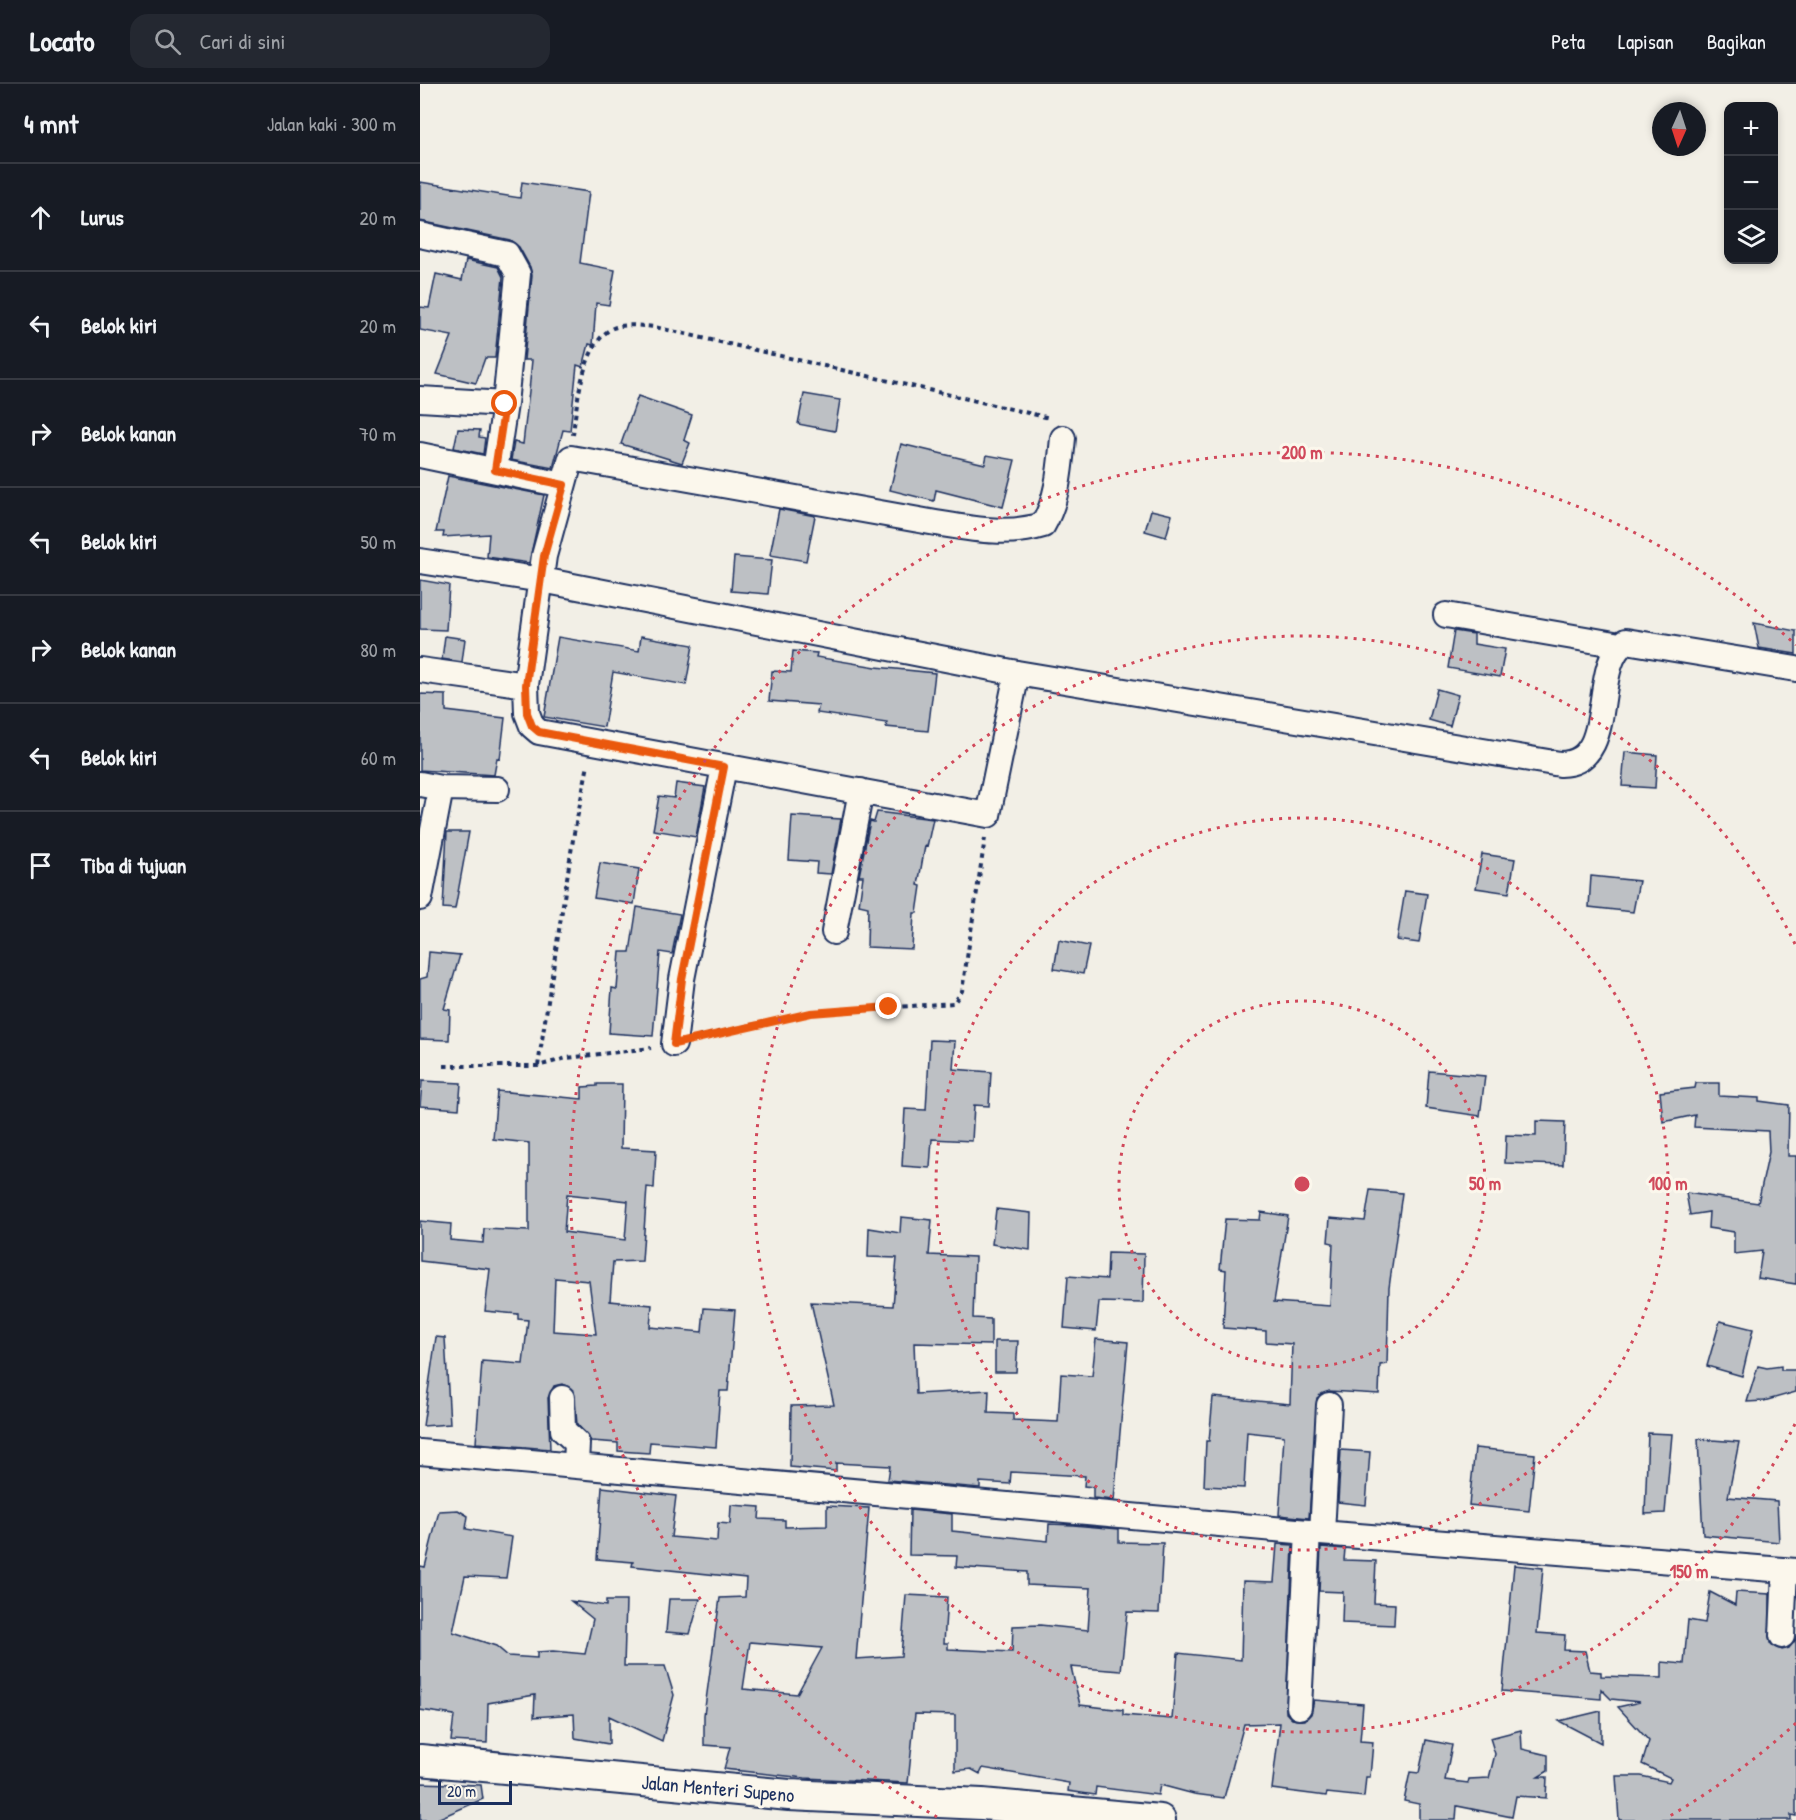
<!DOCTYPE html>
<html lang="id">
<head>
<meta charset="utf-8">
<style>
	:root { --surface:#171b24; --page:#242831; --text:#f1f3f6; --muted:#9ea1a6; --line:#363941 }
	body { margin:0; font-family:"Patrick Hand",sans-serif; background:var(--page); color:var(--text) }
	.controls { position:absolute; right:18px; top:18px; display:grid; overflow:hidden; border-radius:12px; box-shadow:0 3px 9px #0003 }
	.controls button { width:54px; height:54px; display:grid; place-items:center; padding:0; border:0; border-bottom:2px solid var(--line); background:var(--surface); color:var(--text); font:30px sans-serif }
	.compass { position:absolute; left:1232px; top:18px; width:54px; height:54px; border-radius:50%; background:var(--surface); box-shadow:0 3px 9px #0003; rotate:183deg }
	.scale { position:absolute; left:18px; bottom:15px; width:74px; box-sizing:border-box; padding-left:6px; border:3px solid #1b2f5e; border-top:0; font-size:16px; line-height:21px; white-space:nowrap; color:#1b2f5e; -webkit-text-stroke:4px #fbf7ec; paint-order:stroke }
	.stop { position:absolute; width:18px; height:18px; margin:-14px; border:4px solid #ea580c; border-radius:50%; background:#fff }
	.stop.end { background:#ea580c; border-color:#fff; box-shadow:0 2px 6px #0008 }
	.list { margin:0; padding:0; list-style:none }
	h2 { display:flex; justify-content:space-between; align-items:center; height:78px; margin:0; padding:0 24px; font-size:26px }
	h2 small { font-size:20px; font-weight:400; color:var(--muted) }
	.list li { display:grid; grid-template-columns:39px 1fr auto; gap:18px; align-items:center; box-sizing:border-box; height:108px; padding:0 24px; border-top:2px solid var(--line) }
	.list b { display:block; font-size:22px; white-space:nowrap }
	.list em { font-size:20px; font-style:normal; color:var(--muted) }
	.icon { flex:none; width:33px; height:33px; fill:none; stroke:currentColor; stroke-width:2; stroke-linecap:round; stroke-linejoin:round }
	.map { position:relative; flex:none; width:1376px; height:1736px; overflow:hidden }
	header { display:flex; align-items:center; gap:36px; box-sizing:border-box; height:84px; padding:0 30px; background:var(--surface); border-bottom:2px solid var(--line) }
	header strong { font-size:28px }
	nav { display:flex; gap:33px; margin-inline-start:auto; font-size:21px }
	.search { width:420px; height:54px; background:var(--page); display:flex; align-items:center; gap:15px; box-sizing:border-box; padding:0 21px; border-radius:18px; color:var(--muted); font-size:22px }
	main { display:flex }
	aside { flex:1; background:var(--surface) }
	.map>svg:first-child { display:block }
	.building { fill:#bdc0c4; stroke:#1b2f5e; stroke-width:1.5; fill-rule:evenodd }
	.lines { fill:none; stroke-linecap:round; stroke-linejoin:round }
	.minor-casing { stroke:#1b2f5e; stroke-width:28 }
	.major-casing { stroke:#1b2f5e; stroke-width:34 }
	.path { stroke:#1b2f5e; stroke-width:4; stroke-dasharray:4.5 4.5; stroke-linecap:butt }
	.minor { stroke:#fbf7ec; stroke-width:24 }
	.major { stroke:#fbf7ec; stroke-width:30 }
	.route { stroke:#ea580c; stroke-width:8 }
	.ring { fill:none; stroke:#d1495b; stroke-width:3; stroke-dasharray:3 6 }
	.labels { text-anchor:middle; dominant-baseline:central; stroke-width:6; stroke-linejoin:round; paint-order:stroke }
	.street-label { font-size:20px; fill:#1b2f5e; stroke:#fbf7ec }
	.centre { fill:#d1495b; stroke:#fbf7ec; stroke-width:3 }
	.ring-label { font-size:18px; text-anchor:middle; font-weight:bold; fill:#d1495b; stroke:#fbf7ec; stroke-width:6; stroke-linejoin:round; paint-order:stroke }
</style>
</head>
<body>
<header>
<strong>Locato</strong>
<div class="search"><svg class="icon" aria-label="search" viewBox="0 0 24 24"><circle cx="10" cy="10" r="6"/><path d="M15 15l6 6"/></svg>Cari di sini</div>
<nav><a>Peta</a><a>Lapisan</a><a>Bagikan</a></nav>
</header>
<main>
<aside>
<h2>4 mnt<small>Jalan kaki · 300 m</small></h2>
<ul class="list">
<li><svg class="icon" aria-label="ahead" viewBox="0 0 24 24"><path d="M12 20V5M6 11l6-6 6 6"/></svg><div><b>Lurus</b></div><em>20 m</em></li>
<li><svg class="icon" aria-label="left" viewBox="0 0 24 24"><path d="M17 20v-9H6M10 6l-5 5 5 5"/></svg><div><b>Belok kiri</b></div><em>20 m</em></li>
<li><svg class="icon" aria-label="right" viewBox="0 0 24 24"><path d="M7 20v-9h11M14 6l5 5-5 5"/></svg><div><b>Belok kanan</b></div><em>70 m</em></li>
<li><svg class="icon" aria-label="left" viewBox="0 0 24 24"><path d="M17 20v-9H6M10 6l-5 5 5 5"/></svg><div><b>Belok kiri</b></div><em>50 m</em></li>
<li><svg class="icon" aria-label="right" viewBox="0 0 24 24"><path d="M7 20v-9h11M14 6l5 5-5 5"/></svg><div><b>Belok kanan</b></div><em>80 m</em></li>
<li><svg class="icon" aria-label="left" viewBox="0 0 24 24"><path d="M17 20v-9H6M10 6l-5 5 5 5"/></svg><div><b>Belok kiri</b></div><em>60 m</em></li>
<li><svg class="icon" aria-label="arrive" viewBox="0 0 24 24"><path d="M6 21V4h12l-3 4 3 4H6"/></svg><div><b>Tiba di tujuan</b></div></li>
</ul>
</aside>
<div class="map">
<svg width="1376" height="1736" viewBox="0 0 1376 1736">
	<rect width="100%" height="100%" fill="#f2efe6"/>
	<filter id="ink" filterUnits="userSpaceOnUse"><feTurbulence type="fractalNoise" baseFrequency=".0167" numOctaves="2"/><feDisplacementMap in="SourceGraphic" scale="12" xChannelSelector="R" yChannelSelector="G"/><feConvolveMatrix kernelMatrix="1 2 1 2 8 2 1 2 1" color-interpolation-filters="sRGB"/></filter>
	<g filter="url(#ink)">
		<path class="building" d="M0 98 100 114 102 98 169 108 160 179 195 186 189 221 176 219 173 261 169 260 163 283 157 281 150 347 143 346 133 384 91 376 94 358 103 360 109 307 112 276H104L112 191 110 183 99 163 90 156 0 137Z
			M46 176 78 183 83 193 75 274H65L56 299 17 290 32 252 0 246V223L9 224 16 190 42 196Z
			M384 310 420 316 415 347 378 340Z
			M218 312 272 331 264 356 270 359 262 379 201 360Z
			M38 345 60 346 59 353 65 354 63 370 34 364Z
			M481 360 565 380 567 371 595 376 583 423 516 406 514 417 470 406Z
			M28 392 124 411 109 479 67 473 69 450 23 453 24 448H16Z
			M359 425 395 432 386 477 350 471Z
			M731 426 752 431 746 453 725 447Z
			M314 473 352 476 348 510 311 507Z
			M0 496 29 501 26 546 0 545Z
			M1334 539 1376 547V570L1339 564Z
			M1034 547 1054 550V560L1085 565 1080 593 1028 584Z
			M25 552 45 555 42 578 22 575Z
			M221 552 273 561 266 601 193 588 184 643 124 633 138 553 219 567Z
			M373 567 397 569 396 573 456 583 515 589 508 647 466 643 467 639 397 629 399 621 349 617 352 587 371 588Z
			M1017 605 1038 611 1030 642 1009 636Z
			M0 610 26 611V627L85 634 80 675 77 674 74 691 0 686Z
			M1205 668 1237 671 1235 704 1202 702Z
			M256 699 285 703 276 753 233 746 239 712 254 714Z
			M457 728 513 735 507 763 505 762 498 801 501 802 497 829H494L492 865 447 863 448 823 439 821 443 792H439L450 737 454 738Z
			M372 732 421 735 411 790 396 789 397 778 369 776Z
			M27 748H49L35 825 23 824Z
			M1062 770 1095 775 1089 809 1056 804Z
			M180 779 219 785 214 820 174 814Z
			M1171 792 1219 797 1213 828 1169 823Z
			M985 807 1007 810 999 859 977 856Z
			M217 823 260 830 252 870 240 868 233 952 189 949 192 904 197 905 200 868H210Z
			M639 856 669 862 663 890 634 885Z
			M9 868 40 871 24 925 30 926 29 956 0 955V895L7 893Z
			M510 956 535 957 533 985 571 988 569 1022 554 1021 552 1057 512 1055 510 1084 482 1082 485 1025 506 1026Z
			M1009 987 1065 992 1060 1032 1006 1024Z
			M2 997 41 999 39 1025 0 1022Z
			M1276 999H1299V1012L1339 1014V1017L1369 1021 1368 1072H1376V1200L1338 1194 1342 1167 1314 1170V1148L1288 1144 1289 1128 1270 1131 1266 1109 1338 1119 1349 1068 1348 1047 1274 1043 1275 1031 1243 1038 1240 1008 1275 1004Z
			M177 1000H202L201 1064 236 1066 234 1104 227 1103 222 1177 193 1178 190 1217 232 1221 230 1243 282 1248 284 1224 315 1226 308 1307H300L296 1363 230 1358 229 1369 198 1367V1359L171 1357 157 1340 154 1307 142 1300 134 1302 128 1314 130 1365 56 1359 62 1277 103 1280 108 1236 98 1235V1230L65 1227 70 1185 0 1177V1137L31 1140 30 1156 63 1159 64 1145 109 1147V1059L73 1055 77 1007 162 1015V1003L177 1002ZM147 1110 208 1117 205 1156 144 1148ZM135 1194 169 1197 176 1250 133 1247Z
			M1116 1037 1145 1038 1143 1081 1085 1079 1086 1051 1116 1052Z
			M950 1106 982 1109 969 1204 967 1280 960 1281 959 1310 909 1307 897 1314 889 1434 859 1431 864 1352 827 1348 824 1404 784 1402 786 1357H789L793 1313 870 1320 872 1260 846 1258V1247L803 1244 806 1186 800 1185 805 1135 840 1136 841 1128 868 1132 854 1218 910 1222 913 1159 908 1158 910 1134 945 1137Z
			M576 1125 611 1129 610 1166 572 1160Z
			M481 1133 512 1136 509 1171 555 1173 553 1234 571 1235V1261L494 1259 496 1310 569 1306 568 1329 593 1330V1336L638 1338 641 1290 672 1292 676 1255 708 1258 694 1416 673 1414V1403L664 1402 665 1392 591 1388 590 1400 560 1398V1404L468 1396 470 1382 416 1379V1387L370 1383 371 1322 414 1321 391 1218 473 1222 477 1174 448 1173 449 1144 480 1149Z
			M688 1169 724 1170 723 1219 679 1218 676 1247 644 1244 648 1192 687 1195Z
			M1300 1237 1333 1245 1322 1292 1287 1282Z
			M16 1253 25 1254 30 1340 3 1342Z
			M575 1257H598L596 1288H575Z
			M1338 1282 1347 1284 1361 1282V1286H1376V1308L1344 1317 1327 1318Z
			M1228 1349 1252 1350 1245 1429 1225 1430Z
			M1278 1355 1319 1358 1308 1413 1357 1417 1359 1458 1283 1451Z
			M1055 1364 1115 1370 1109 1427 1049 1421Z
			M921 1366 950 1368 946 1421 918 1418Z
			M182 1403 256 1412 251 1453 297 1457 298 1439 310 1440 311 1421 340 1423 339 1435 365 1436V1443L407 1442V1422L449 1424 436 1575 481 1572 486 1511 527 1513 524 1559H528V1565L592 1568 593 1542 620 1541 668 1546 671 1504 607 1501V1488L536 1483 537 1472 489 1471 490 1426 532 1430V1447L628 1457 629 1440 653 1441 699 1445V1458L743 1459 739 1529 707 1528 701 1587 651 1583 660 1621 703 1626V1631L752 1635 758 1569 821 1576 823 1497 854 1498 857 1460 873 1461 866 1629 872 1635 885 1636 891 1630 894 1616 943 1620 940 1657 953 1658 950 1693H946L944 1713 907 1709 906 1712 852 1705 860 1639 824 1640 804 1714 774 1710 740 1701 738 1711 676 1703 675 1711 648 1707 649 1699 563 1684 560 1690 551 1685 535 1687V1631L495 1630 488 1699 385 1694 304 1685 310 1663 284 1661V1631L300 1514 325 1513 326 1494 212 1482 213 1478 177 1475ZM330 1558 402 1564 377 1610 323 1605Z
			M38 1426 48 1432 46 1445 92 1453 86 1494 45 1492 33 1548 76 1562 88 1572 117 1574V1568L133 1567 165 1570 173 1535 151 1517 186 1522V1517H206L204 1582H245L254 1611 242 1657 189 1632V1660L155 1654 154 1630 114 1633 115 1611 68 1619 67 1659 31 1657 34 1631 0 1626V1482L5 1483 19 1427Z
			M901 1463 925 1465 924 1476 956 1477 954 1519 975 1520 974 1541 922 1539 923 1508 899 1507Z
			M1094 1481 1123 1484 1117 1549 1145 1551 1144 1566 1165 1567 1170 1587 1181 1588V1592L1242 1594V1578L1264 1580 1268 1536 1285 1539 1290 1508 1315 1521 1316 1508 1350 1510V1559L1362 1566 1369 1564 1376 1554V1732L1371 1731V1736H1199L1196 1692H1221L1249 1698 1251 1694 1222 1680 1229 1657 1198 1623 1220 1618 1191 1615 1181 1605V1615L1082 1607Z
			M249 1515H280L270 1550 246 1548Z
			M1181 1627V1659L1139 1637Z
			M1101 1646 1102 1665 1128 1671V1687L1118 1693H1127L1126 1714 1096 1712 1092 1733 1037 1722 1036 1736H999V1720L984 1717 990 1688 999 1689 1006 1656 1032 1661 1025 1696 1048 1699 1049 1695 1069 1694 1075 1670 1070 1654Z
			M0 1699 61 1701 63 1715 15 1736H0Z"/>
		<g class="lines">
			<g class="minor-casing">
				<path id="minor" d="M0 151 87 170 98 190 85 320 0 315
					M0 371 143 401
					M75 386 85 320
					M0 477 122 496 597 589 1140 680C1200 679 1168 582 1206 557L1376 585
					M1026 531 1200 561
					M0 586 106 601
					M597 589 568 731 119 648 112 642 107 629 106 601 124 472 151 374 516 439C553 445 587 452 623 441 638 415 640 384 643 354
					M0 700 21 704 77 705
					M0 814 21 704
					M414 848 441 707
					M254 960 262 895 304 683
					M142 1314 143 1346 157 1359 156 1380
					M0 1368 888 1448 1376 1487
					M902 1449 909 1321
					M1362 1552 1365 1486
					M879 1623 888 1448"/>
			</g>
			<g class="major-casing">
				<path id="major" d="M0 1676 369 1711 562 1720 740 1736"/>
			</g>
			<path class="path" d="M153 351C156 322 163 258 193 244 206 239 222 242 235 243L630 334
				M279 953 391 929 534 919 542 907 565 754
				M24 982H118L147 974 231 964
				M118 982 154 749 168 681"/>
			<use href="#minor" class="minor"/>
			<use href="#major" class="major"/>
		</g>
	</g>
	<g class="lines" filter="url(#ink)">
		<path class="route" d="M85 320 75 386 144 401 124 472 106 601 107 629 112 642 119 648 304 683 262 895 254 960 391 929 469 923"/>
	</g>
	<g class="ring">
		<circle cx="882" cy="1100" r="183"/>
		<circle cx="882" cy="1100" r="366"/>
		<path d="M1375 1340A548 548 0 1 1 1375 860"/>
		<path d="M1376 1639A731 731 0 0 1 1248 1733M517 1733A731 731 0 1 1 1376 561"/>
	</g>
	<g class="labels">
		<g class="street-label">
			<text transform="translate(298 1704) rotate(5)">Jalan Menteri Supeno</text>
		</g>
	</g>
	<circle cx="882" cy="1100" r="9" class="centre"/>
	<g class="ring-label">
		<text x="882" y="375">200 m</text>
		<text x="1065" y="1106">50 m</text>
		<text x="1248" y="1106">100 m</text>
		<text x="1269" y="1494">150 m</text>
	</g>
</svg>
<div class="controls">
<button>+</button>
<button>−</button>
<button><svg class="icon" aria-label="layers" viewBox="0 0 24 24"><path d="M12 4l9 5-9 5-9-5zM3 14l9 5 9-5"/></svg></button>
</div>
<svg class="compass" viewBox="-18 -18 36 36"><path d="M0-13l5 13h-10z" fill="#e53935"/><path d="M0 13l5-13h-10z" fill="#9ea1a6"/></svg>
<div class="scale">20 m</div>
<div class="stop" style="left:85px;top:320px"></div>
<div class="stop end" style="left:469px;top:923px"></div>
</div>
</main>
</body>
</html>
